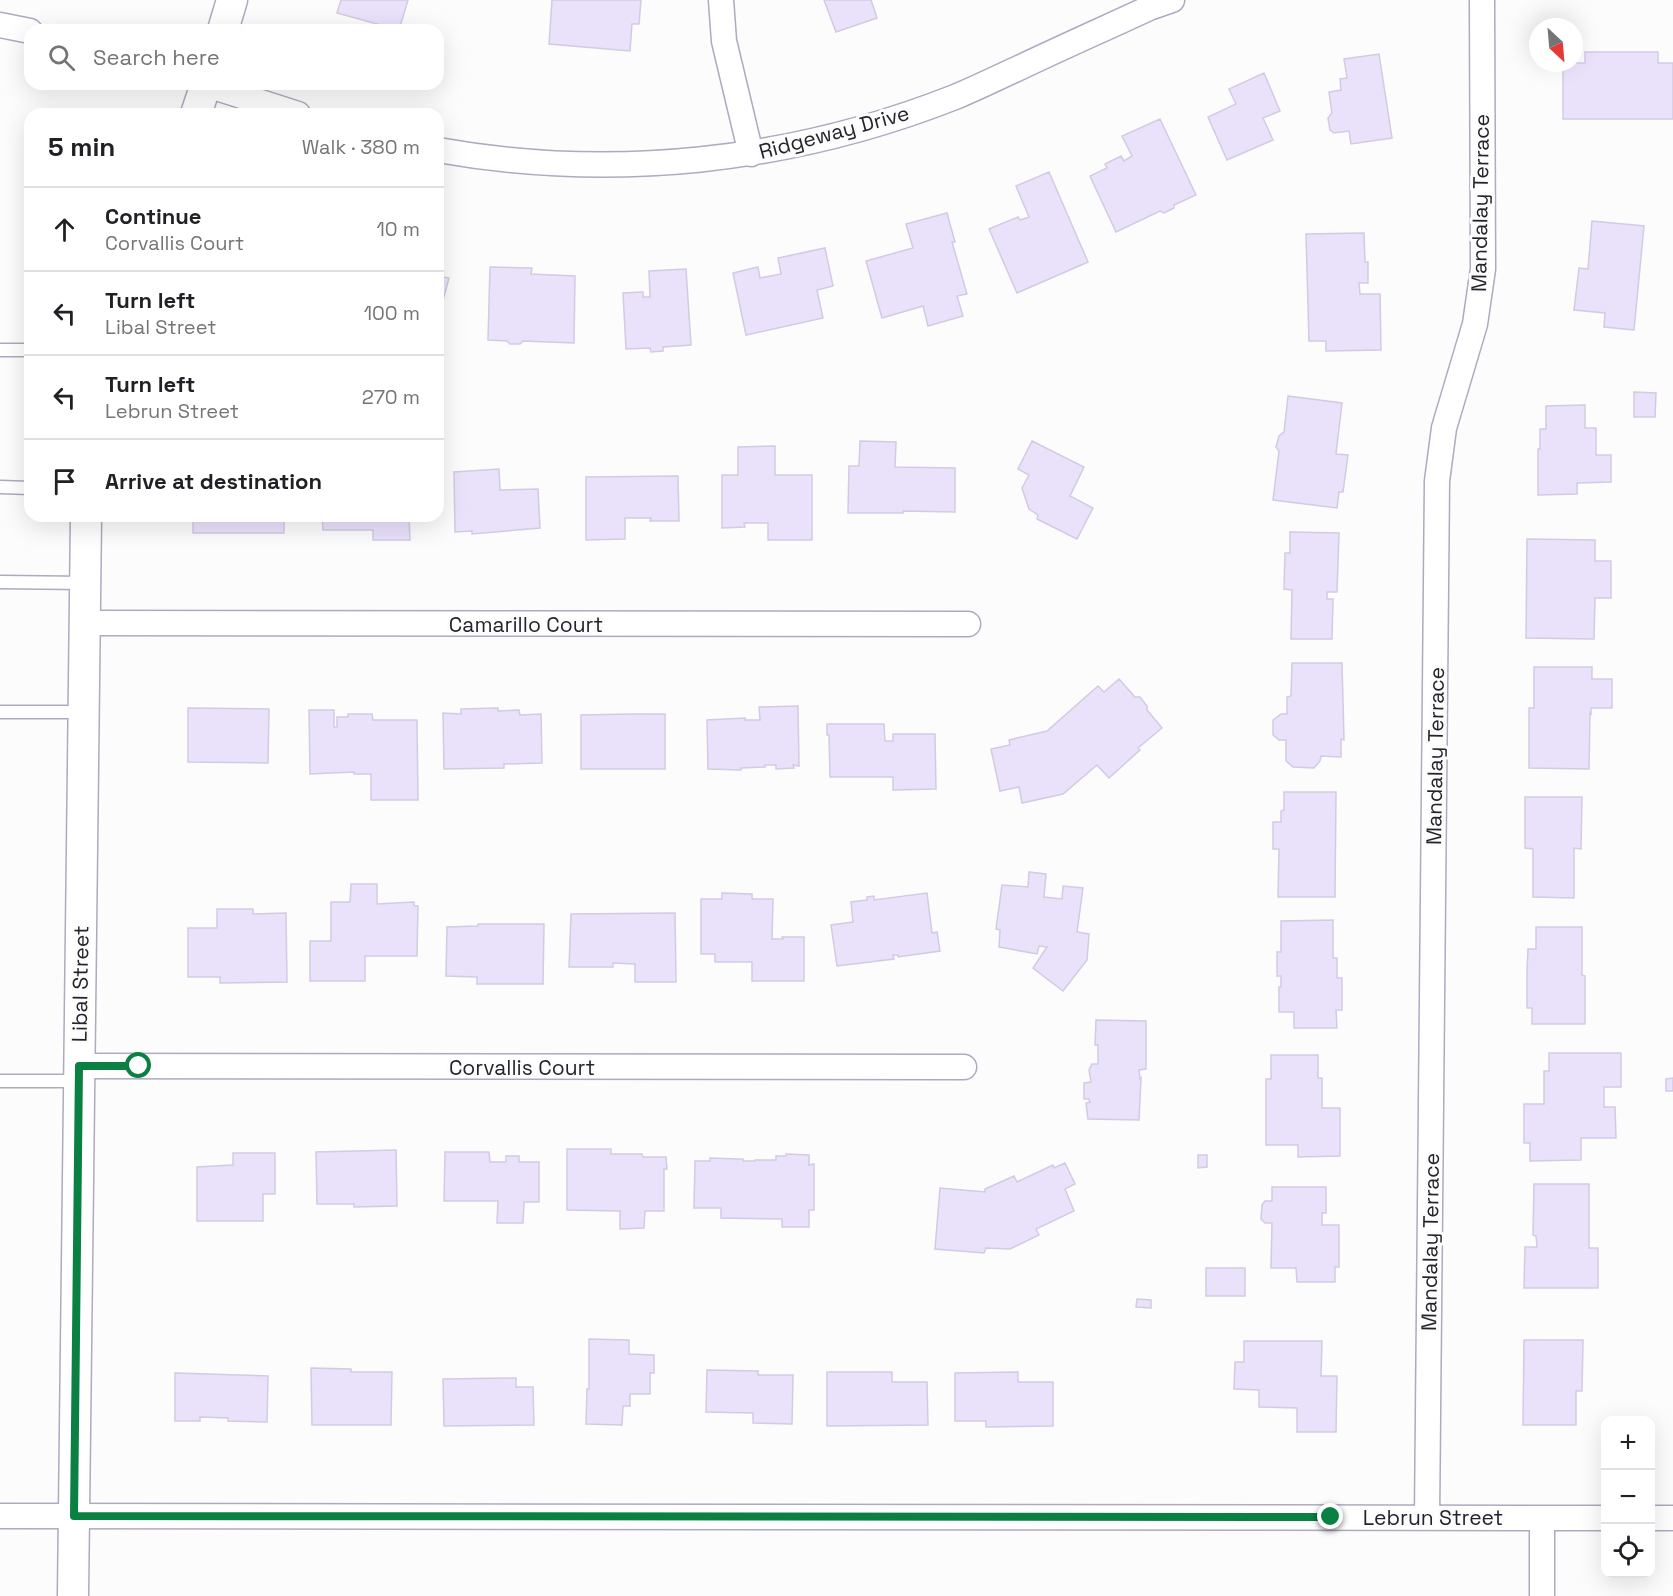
<!DOCTYPE html>
<html lang="en">
<head>
<meta charset="utf-8">
<style>
	:root { --surface:#fff; --page:#f6f6f6; --text:#202124; --muted:#757577; --line:#e0e0e0 }
	body { margin:0; font-family:"Space Grotesk",sans-serif; background:var(--page); color:var(--text) }
	.controls { position:absolute; right:18px; bottom:18px; display:grid; overflow:hidden; border-radius:12px; box-shadow:0 6px 24px #0002 }
	.controls button { width:54px; height:54px; display:grid; place-items:center; padding:0; border:0; border-bottom:2px solid var(--line); background:var(--surface); color:var(--text); font:30px sans-serif }
	.compass { position:absolute; left:1529px; top:18px; width:54px; height:54px; border-radius:50%; background:var(--surface); box-shadow:0 6px 24px #0002; rotate:154deg }
	.stop { position:absolute; width:18px; height:18px; margin:-14px; border:4px solid #0b8043; border-radius:50%; background:#fff }
	.stop.end { background:#0b8043; border-color:#fff; box-shadow:0 2px 6px #0008 }
	.list { margin:0; padding:0; list-style:none }
	h2 { display:flex; justify-content:space-between; align-items:center; height:78px; margin:0; padding:0 24px; font-size:26px }
	h2 small { font-size:20px; font-weight:400; color:var(--muted) }
	.list li { display:grid; grid-template-columns:39px 1fr auto; gap:18px; align-items:center; box-sizing:border-box; height:84px; padding:0 24px; border-top:2px solid var(--line) }
	.list b { display:block; font-size:22px; white-space:nowrap }
	.list p { margin:0; font-size:20px; white-space:nowrap; color:var(--muted) }
	.list em { font-size:20px; font-style:normal; color:var(--muted) }
	.icon { flex:none; width:33px; height:33px; fill:none; stroke:currentColor; stroke-width:2; stroke-linecap:round; stroke-linejoin:round }
	.map { position:relative; flex:none; width:1673px; height:1596px; overflow:hidden }
	.search { position:absolute; background:var(--surface); box-shadow:0 6px 24px #0002; left:24px; top:24px; width:420px; height:66px; display:flex; align-items:center; gap:15px; box-sizing:border-box; padding:0 21px; border-radius:18px; color:var(--muted); font-size:22px }
	.panel { position:absolute; background:var(--surface); box-shadow:0 6px 24px #0002; left:24px; top:108px; width:420px; height:414px; border-radius:18px }
	.map>svg:first-child { display:block }
	.building { fill:#eae1fb; stroke:#d3cae3; stroke-width:1.5 }
	.lines { fill:none; stroke-linecap:round; stroke-linejoin:round }
	.service-casing { stroke:#b1a8c1; stroke-width:15 }
	.minor-casing { stroke:#b1a8c1; stroke-width:27 }
	.tertiary-casing { stroke:#b1a8c1; stroke-width:33 }
	.service { stroke:#fff; stroke-width:12 }
	.minor { stroke:#fff; stroke-width:24 }
	.tertiary { stroke:#fff; stroke-width:30 }
	.route { stroke:#0b8043; stroke-width:8 }
	.labels { text-anchor:middle; dominant-baseline:central; stroke-width:6; stroke-linejoin:round; paint-order:stroke }
	.street-label { font-size:21px; fill:#26222c; stroke:#fbfcfb }
</style>
</head>
<body>
<div class="map">
<svg width="1673" height="1596" viewBox="0 0 1673 1596">
	<rect width="100%" height="100%" fill="#fbfcfb"/>
	<path class="building" d="M341 0H408L399 30 337 13Z
		M552 0H641L639 24H632L630 51 549 44Z
		M824 0H871L877 18 836 32Z
		M1585 52H1658V63H1673V119H1563V63H1585Z
		M1379 54 1392 138 1351 144 1349 131 1334 133 1330 130 1328 118 1332 113 1329 92 1341 90 1340 79 1347 78 1344 59Z
		M1264 73 1280 111 1263 118 1273 140 1227 160 1208 117 1236 104 1229 89Z
		M1160 119 1196 195 1174 205V208L1164 213 1160 211 1116 232 1090 176 1107 168 1105 164 1121 156 1124 161 1132 156 1122 136Z
		M1049 172 1088 262 1017 293 989 229 1018 217 1020 220 1029 217 1016 186Z
		M947 213 955 242H952L967 294 957 296 963 316 928 326 923 306 882 318 866 261 913 248 906 224Z
		M1592 221 1644 226 1634 330 1604 327 1605 313 1574 310 1579 268 1588 269Z
		M1364 233 1365 262H1368V283H1359L1360 294H1380L1381 350 1326 351V341H1309L1306 234Z
		M825 248 833 286 817 290 823 318 746 335 733 273 758 267 760 278 781 274 778 258Z
		M490 267 532 268 531 274 575 276 574 343 523 341 520 344H510L507 341 488 340Z
		M686 269 691 345 663 347V351L651 352 650 348 626 349 623 293 643 292V297H650L649 271Z
		M438 276 449 278 438 319Z
		M1634 392 1656 393 1655 417H1634Z
		M1288 396 1342 403 1336 454 1348 455 1343 492H1339L1337 508 1273 500 1279 451 1276 447 1279 436 1284 432Z
		M1585 405V428H1596V455H1611V482L1577 483V494L1538 495V449H1540V429H1546V406Z
		M860 441 896 442 895 467 955 468V512L903 511V513H848L849 466H859Z
		M1032 441 1084 467 1070 496 1093 508 1077 539 1037 519 1038 515 1029 509 1022 488 1029 475 1018 469Z
		M775 446V475H812V540H768V523H744L745 527 722 528V475H738V447Z
		M499 469 500 490 538 489 540 528 472 534V531L455 532 454 472Z
		M678 476 679 521H650L651 518H625V539L586 540V477Z
		M193 516H284V533H193Z
		M322 516H409L410 540H373V530H323Z
		M1290 532 1339 533 1337 592H1327V599H1333L1332 639H1291L1292 590 1284 589 1285 553H1290Z
		M1527 539 1595 540V561H1611V598H1595L1594 639 1526 638Z
		M1292 663H1342L1344 740 1341 739V757L1321 756 1320 761 1314 768 1293 767 1286 761V740H1279L1273 735V720L1281 714H1287V697L1291 696Z
		M1534 667H1592V679H1612V708H1591V714L1590 713 1589 769 1529 768V708H1534Z
		M1119 679 1135 697H1140L1147 706V710L1162 728 1138 748 1140 750 1109 778 1097 765 1063 794 1022 803 1019 787 1000 791 991 749 1010 745 1009 740 1047 731 1098 686 1104 692Z
		M798 706 799 766 793 765 794 768 776 769V765H765V767L741 768V770L708 769 707 720 745 718V720H760L759 707Z
		M188 708 269 709 268 763 188 762Z
		M498 708V711L519 710 520 715 541 714 542 763 504 764V768L444 769 443 713 461 714V709Z
		M309 710H334V727H337V717H348V714H372L373 720H417L418 800H371V774H354V772L310 774Z
		M632 714H665V769H581V715Z
		M827 724H884L885 741H893V734H935L936 789 893 790V777H830L829 735H827Z
		M1284 792H1336L1335 897H1278L1279 849H1273V822H1281V811L1284 810Z
		M1525 797H1582L1581 849 1574 848V898L1533 897V849L1525 848Z
		M1029 872 1046 874 1044 897 1062 899 1063 886 1083 888 1077 932 1089 934 1087 960 1063 991 1033 968 1047 947 1039 946 1037 954 999 947 1000 930 996 929 1002 885 1028 887Z
		M351 884H377V904L414 902V906H418L417 956H365V981H310V941H331V902H350Z
		M722 893 752 894V899H773L772 939H783L782 937H804V981H752V962H715V954H701V899H722Z
		M927 893 932 933 937 932 940 951 898 957V955H893L894 959 837 966 831 925 853 922 851 902 867 900V897L874 896V900Z
		M217 909H253V914L286 913 287 982 220 983V977H188V928H217Z
		M675 913 676 982H635V964L613 963V967H569L571 914Z
		M1333 920V958H1337V978H1342V1010H1336L1337 1028H1294V1012H1279V987H1281V976H1277V952H1281V921Z
		M478 924H544L543 984H477V977L446 976 447 927 478 926Z
		M1536 927H1582V975L1585 976V1024H1532V1008H1527V970L1528 949H1536Z
		M1096 1020 1146 1021V1069L1139 1070 1140 1079 1141 1078 1139 1120 1088 1119 1086 1103 1090 1102 1089 1099H1084V1083L1091 1082 1089 1070 1092 1064H1098V1045H1095Z
		M1549 1053H1621V1087H1604V1107H1615L1616 1138H1581V1160L1530 1161V1143H1524V1104H1544V1071H1549Z
		M1271 1055H1318V1078H1322V1108H1340V1156L1298 1157V1145H1266V1079H1271Z
		M1673 1078V1091H1666V1079Z
		M567 1149H611V1154H642L643 1157H666L667 1169H664V1211H645L644 1228 620 1229V1211L567 1210Z
		M396 1150 397 1206 354 1207V1204H317L316 1152Z
		M445 1152H489L490 1162H506V1156H519V1162H539V1202H524L523 1223H497L498 1201H444Z
		M233 1153H275V1194H263V1221H197V1167L233 1165Z
		M786 1154 809 1155V1165L814 1164V1210H809V1227H782V1219L721 1218V1208H694L695 1161H710V1158L739 1159H743V1161H755V1160H776V1156H786Z
		M1198 1155H1207V1167L1198 1168Z
		M1065 1163 1075 1184 1065 1189 1074 1211 1036 1229 1039 1235 1010 1249 986 1248 984 1253 935 1249 940 1188 985 1192V1189L1014 1176 1017 1182 1053 1165 1054 1168Z
		M1534 1184H1589V1248H1598V1288H1524L1525 1247H1537L1536 1236 1533 1235Z
		M1272 1187H1326V1213H1322V1225H1339V1267H1335V1282H1297L1296 1268H1271L1272 1223H1265L1261 1219 1262 1205 1265 1201H1272Z
		M1206 1268H1245V1296H1206Z
		M1137 1299 1151 1300V1308L1136 1307Z
		M589 1339 629 1340V1354L654 1355V1373H650V1394H630V1406H623L622 1425 586 1424 587 1389H589Z
		M1524 1340H1583L1582 1391H1576V1425H1523Z
		M1244 1341H1322L1321 1376H1337L1336 1432H1297V1408L1259 1407V1390L1234 1389 1235 1362H1244Z
		M311 1368 351 1369V1372H392L391 1425H312Z
		M707 1370 758 1371V1375H793L792 1424 753 1423V1413L706 1412Z
		M827 1372H892V1382H927L928 1425 827 1426Z
		M1018 1372V1382H1053V1426L986 1427V1421H955V1373Z
		M175 1373 268 1376 267 1422 228 1421V1418L200 1417V1421H175Z
		M516 1378V1387H533L534 1425 444 1426 443 1379Z"/>
	<g class="lines">
		<g class="service-casing">
			<path id="service" d="M0 350H30
				M0 487 30 488
				M0 582 85 583
				M0 712H83
				M0 1081H79"/>
		</g>
		<g class="minor-casing">
			<path id="minor" d="M721 0 724 41 751 154
				M0 25 30 31
				M204 84 298 114
				M438 150C612 181 790 162 955 97 977 88 999 77 1021 67 1063 47 1106 28 1149 8L1172 0
				M84 623 968 624
				M79 1066 964 1067
				M0 1516 1606 1518
				M1427 1518 1437 481 1444 428 1475 324 1483 269 1482 0
				M1542 1518V1596
				M1650 1518H1673"/>
		</g>
		<g class="tertiary-casing">
			<path id="tertiary" d="M223 30 232 0
				M196 114 206 84
				M73 1596 86 516"/>
		</g>
		<use href="#service" class="service"/>
		<use href="#minor" class="minor"/>
		<use href="#tertiary" class="tertiary"/>
	</g>
	<g class="lines">
		<path class="route" d="M139 1066H79L74 1516 1331 1517"/>
	</g>
	<g class="labels">
		<g class="street-label">
			<text transform="translate(834 132) rotate(-15)">Ridgeway Drive</text>
			<text transform="translate(1480 203) rotate(-89)">Mandalay Terrace</text>
			<text x="526" y="624">Camarillo Court</text>
			<text transform="translate(1435 756) rotate(-89)">Mandalay Terrace</text>
			<text transform="translate(80 984) rotate(-89)">Libal Street</text>
			<text x="522" y="1067">Corvallis Court</text>
			<text transform="translate(1430 1242) rotate(-89)">Mandalay Terrace</text>
			<text x="1433" y="1517">Lebrun Street</text>
		</g>
	</g>
</svg>
<div class="controls">
<button>+</button>
<button>−</button>
<button><svg class="icon" aria-label="locate" viewBox="0 0 24 24"><circle cx="12" cy="12" r="6"/><path d="M12 2v4M12 18v4M2 12h4M18 12h4"/></svg></button>
</div>
<svg class="compass" viewBox="-18 -18 36 36"><path d="M0-13l5 13h-10z" fill="#e53935"/><path d="M0 13l5-13h-10z" fill="#757577"/></svg>
<div class="stop" style="left:139px;top:1066px"></div>
<div class="stop end" style="left:1331px;top:1517px"></div>
<div class="search"><svg class="icon" aria-label="search" viewBox="0 0 24 24"><circle cx="10" cy="10" r="6"/><path d="M15 15l6 6"/></svg>Search here</div>
<section class="panel">
<h2>5 min<small>Walk · 380 m</small></h2>
<ul class="list">
<li><svg class="icon" aria-label="ahead" viewBox="0 0 24 24"><path d="M12 20V5M6 11l6-6 6 6"/></svg><div><b>Continue</b><p>Corvallis Court</p></div><em>10 m</em></li>
<li><svg class="icon" aria-label="left" viewBox="0 0 24 24"><path d="M17 20v-9H6M10 6l-5 5 5 5"/></svg><div><b>Turn left</b><p>Libal Street</p></div><em>100 m</em></li>
<li><svg class="icon" aria-label="left" viewBox="0 0 24 24"><path d="M17 20v-9H6M10 6l-5 5 5 5"/></svg><div><b>Turn left</b><p>Lebrun Street</p></div><em>270 m</em></li>
<li><svg class="icon" aria-label="arrive" viewBox="0 0 24 24"><path d="M6 21V4h12l-3 4 3 4H6"/></svg><div><b>Arrive at destination</b></div></li>
</ul>
</section>
</div>
</body>
</html>
